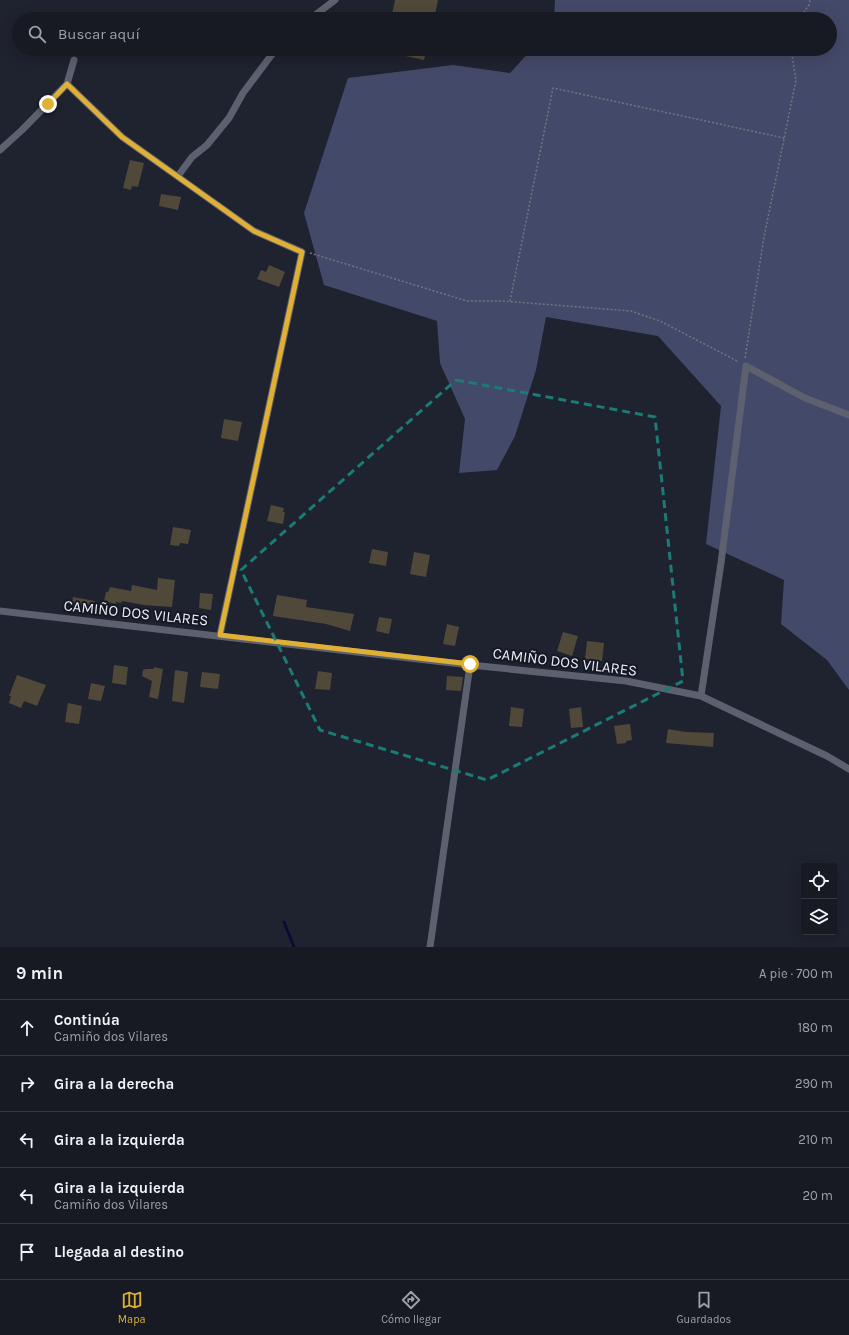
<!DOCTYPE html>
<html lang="es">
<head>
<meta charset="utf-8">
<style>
	:root { --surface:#171a23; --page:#242730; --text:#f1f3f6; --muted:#9ea1a6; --line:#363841; --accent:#dfb034 }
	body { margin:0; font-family:Karla,sans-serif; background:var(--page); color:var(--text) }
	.controls { position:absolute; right:12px; bottom:12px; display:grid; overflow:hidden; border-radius:4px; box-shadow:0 4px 16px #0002 }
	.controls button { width:36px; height:36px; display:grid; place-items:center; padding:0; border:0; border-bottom:1px solid var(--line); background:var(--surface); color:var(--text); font:20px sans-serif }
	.stop { position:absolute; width:12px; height:12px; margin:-9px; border:3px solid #dfb034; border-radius:50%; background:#fff }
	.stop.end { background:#dfb034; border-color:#fff; box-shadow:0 1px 4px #0008 }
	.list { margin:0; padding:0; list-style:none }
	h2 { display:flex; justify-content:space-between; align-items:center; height:52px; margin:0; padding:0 16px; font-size:17px }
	h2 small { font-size:13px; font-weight:400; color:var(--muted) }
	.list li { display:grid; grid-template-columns:26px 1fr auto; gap:12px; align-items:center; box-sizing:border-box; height:56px; padding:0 16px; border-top:1px solid var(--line) }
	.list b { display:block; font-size:15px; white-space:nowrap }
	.list p { margin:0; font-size:13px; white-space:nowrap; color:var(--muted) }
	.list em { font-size:13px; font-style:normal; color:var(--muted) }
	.icon { flex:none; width:22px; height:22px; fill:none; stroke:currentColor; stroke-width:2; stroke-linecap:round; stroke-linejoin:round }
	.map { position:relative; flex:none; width:849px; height:947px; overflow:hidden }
	.search { position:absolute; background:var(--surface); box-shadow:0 4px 16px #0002; left:12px; right:12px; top:12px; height:44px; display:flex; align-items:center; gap:10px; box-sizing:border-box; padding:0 14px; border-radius:22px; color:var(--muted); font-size:15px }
	.sheet { height:332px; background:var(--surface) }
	nav { display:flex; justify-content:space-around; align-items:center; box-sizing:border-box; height:56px; border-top:1px solid var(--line); background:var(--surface); font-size:11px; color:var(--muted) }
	nav a { display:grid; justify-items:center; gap:2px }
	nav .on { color:var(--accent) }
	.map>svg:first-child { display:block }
	.green { fill:#434968 }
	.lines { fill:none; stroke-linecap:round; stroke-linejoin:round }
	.stream { stroke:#090936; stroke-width:2.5 }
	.building { fill:#50493a }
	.path { stroke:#737681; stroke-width:1.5; stroke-dasharray:2 2; stroke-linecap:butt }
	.minor { stroke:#5c606f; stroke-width:7 }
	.route { stroke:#dfb034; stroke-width:5 }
	.marked { fill:none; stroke:#1a7c75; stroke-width:3; stroke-dasharray:8 5; stroke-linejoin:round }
	.labels { text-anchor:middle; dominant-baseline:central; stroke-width:4; stroke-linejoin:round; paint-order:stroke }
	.street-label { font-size:15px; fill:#eaedf6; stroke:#161925 }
</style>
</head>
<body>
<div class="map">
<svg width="849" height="947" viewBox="0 0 849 947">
	<rect width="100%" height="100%" fill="#1f222f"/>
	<path class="green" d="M555 0H849V690L827 660 781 624 784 580 706 544 721 406 658 336 546 317 536 370 515 436 497 470 459 473 465 419 440 363 437 321 324 285 304 213 348 78 453 65 510 73 532 49H830V19H554Z"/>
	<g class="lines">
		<path class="stream" d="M284 922 294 947"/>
	</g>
	<path class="building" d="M395 0H438L434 19H391Z
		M387 49H427L424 60 387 52Z
		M130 160 144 163 138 187 132 186 131 190 123 188Z
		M161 194 181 197 178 210 159 206Z
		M269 265 285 272 279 287 257 279 261 270 266 272Z
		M224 419 242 422 238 441 221 438Z
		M271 505 284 508 283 512H285L283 524 267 521Z
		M173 527 191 530 188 544 180 543 179 546 170 545Z
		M372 549 388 552 386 566 369 563Z
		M414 552 430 555 426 577 410 574Z
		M158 578 175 580 172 607 144 605 122 601 121 603 116 602V604L104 601 106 592H108L110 587 131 591 132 585 157 590Z
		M200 593 213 594 211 610 199 608Z
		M277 595 307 600 306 607 354 614 350 631 326 624 273 616Z
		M73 597 95 601 93 614 71 610Z
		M379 617 392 619 389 634 376 631Z
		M447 624 459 627 455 646 443 644Z
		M563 632 578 636 572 656 557 651Z
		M587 641 604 643 602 661 585 659Z
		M114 665 128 667 126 685 112 683Z
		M154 667 163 669 158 699 149 697 152 681 142 676 143 670 146 669H154Z
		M175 670 188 672 184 703 172 701Z
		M318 671 332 673 330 690 315 689Z
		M202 672 220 674 218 689 200 687Z
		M17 675 46 685 37 706 24 701 21 708 9 703 11 696H9Z
		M447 676 463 677 461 691 446 690Z
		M91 683 105 686 101 701 88 699Z
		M68 703 82 706 79 724 65 722Z
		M511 707 524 709 522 727 509 726Z
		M581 707 583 727 571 728 569 709Z
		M630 724 632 740 626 741V743L617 744 614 726Z
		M668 729 686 732 714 733 713 747 666 743Z"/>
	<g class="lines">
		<path class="path" d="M799 19 809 5 810 0
			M310 253 467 301H502L631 311 660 321 739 362
			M510 301 553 88 784 138
			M745 358 764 237 796 80 791 49"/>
		<path class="minor" d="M310 19 335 0
			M74 60 67 84 122 137 254 231 302 252 220 635
			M0 150 22 130 67 84
			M178 176 192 157 207 145 229 118 243 93 276 49
			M0 611 470 665 626 681 701 696 827 756 849 769
			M701 696 721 563 746 366 805 398 849 415
			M430 947 470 665"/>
	</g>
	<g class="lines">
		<path class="route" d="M48 104 67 84 122 137 254 231 302 252 220 635 470 664"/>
	</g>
	<path class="marked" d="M456 380 655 417 683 681 487 780 320 730 241 570Z"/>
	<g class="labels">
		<g class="street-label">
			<text transform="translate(136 613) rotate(6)">CAMIÑO DOS VILARES</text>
			<text transform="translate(565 662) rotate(7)">CAMIÑO DOS VILARES</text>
		</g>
	</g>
</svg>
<div class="controls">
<button><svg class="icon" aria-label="locate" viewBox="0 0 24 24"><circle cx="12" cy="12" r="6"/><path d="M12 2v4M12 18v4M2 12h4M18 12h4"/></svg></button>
<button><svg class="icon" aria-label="layers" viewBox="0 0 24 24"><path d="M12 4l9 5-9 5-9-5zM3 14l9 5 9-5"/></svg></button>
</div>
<div class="stop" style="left:470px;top:664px"></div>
<div class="stop end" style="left:48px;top:104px"></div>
<div class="search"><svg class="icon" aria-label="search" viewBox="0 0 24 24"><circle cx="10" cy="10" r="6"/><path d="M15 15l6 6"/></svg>Buscar aquí</div>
</div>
<section class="sheet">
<h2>9 min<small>A pie · 700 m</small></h2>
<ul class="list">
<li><svg class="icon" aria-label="ahead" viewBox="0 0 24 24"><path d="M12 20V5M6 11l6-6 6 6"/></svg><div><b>Continúa</b><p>Camiño dos Vilares</p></div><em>180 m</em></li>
<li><svg class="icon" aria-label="right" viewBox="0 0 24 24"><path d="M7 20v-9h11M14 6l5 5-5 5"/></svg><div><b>Gira a la derecha</b></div><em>290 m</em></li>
<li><svg class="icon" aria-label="left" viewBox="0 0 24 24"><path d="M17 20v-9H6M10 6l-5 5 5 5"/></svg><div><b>Gira a la izquierda</b></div><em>210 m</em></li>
<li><svg class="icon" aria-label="left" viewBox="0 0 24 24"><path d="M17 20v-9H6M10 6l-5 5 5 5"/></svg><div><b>Gira a la izquierda</b><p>Camiño dos Vilares</p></div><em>20 m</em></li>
<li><svg class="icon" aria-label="arrive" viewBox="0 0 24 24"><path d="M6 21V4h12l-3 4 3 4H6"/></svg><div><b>Llegada al destino</b></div></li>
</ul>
</section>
<nav>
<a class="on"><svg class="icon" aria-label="map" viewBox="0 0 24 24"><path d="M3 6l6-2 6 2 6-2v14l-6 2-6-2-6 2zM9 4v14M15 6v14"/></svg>Mapa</a>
<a><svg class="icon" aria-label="directions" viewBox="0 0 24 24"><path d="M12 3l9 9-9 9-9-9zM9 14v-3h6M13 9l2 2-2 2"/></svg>Cómo llegar</a>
<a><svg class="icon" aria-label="saved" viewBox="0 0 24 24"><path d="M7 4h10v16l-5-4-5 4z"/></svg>Guardados</a>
</nav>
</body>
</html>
